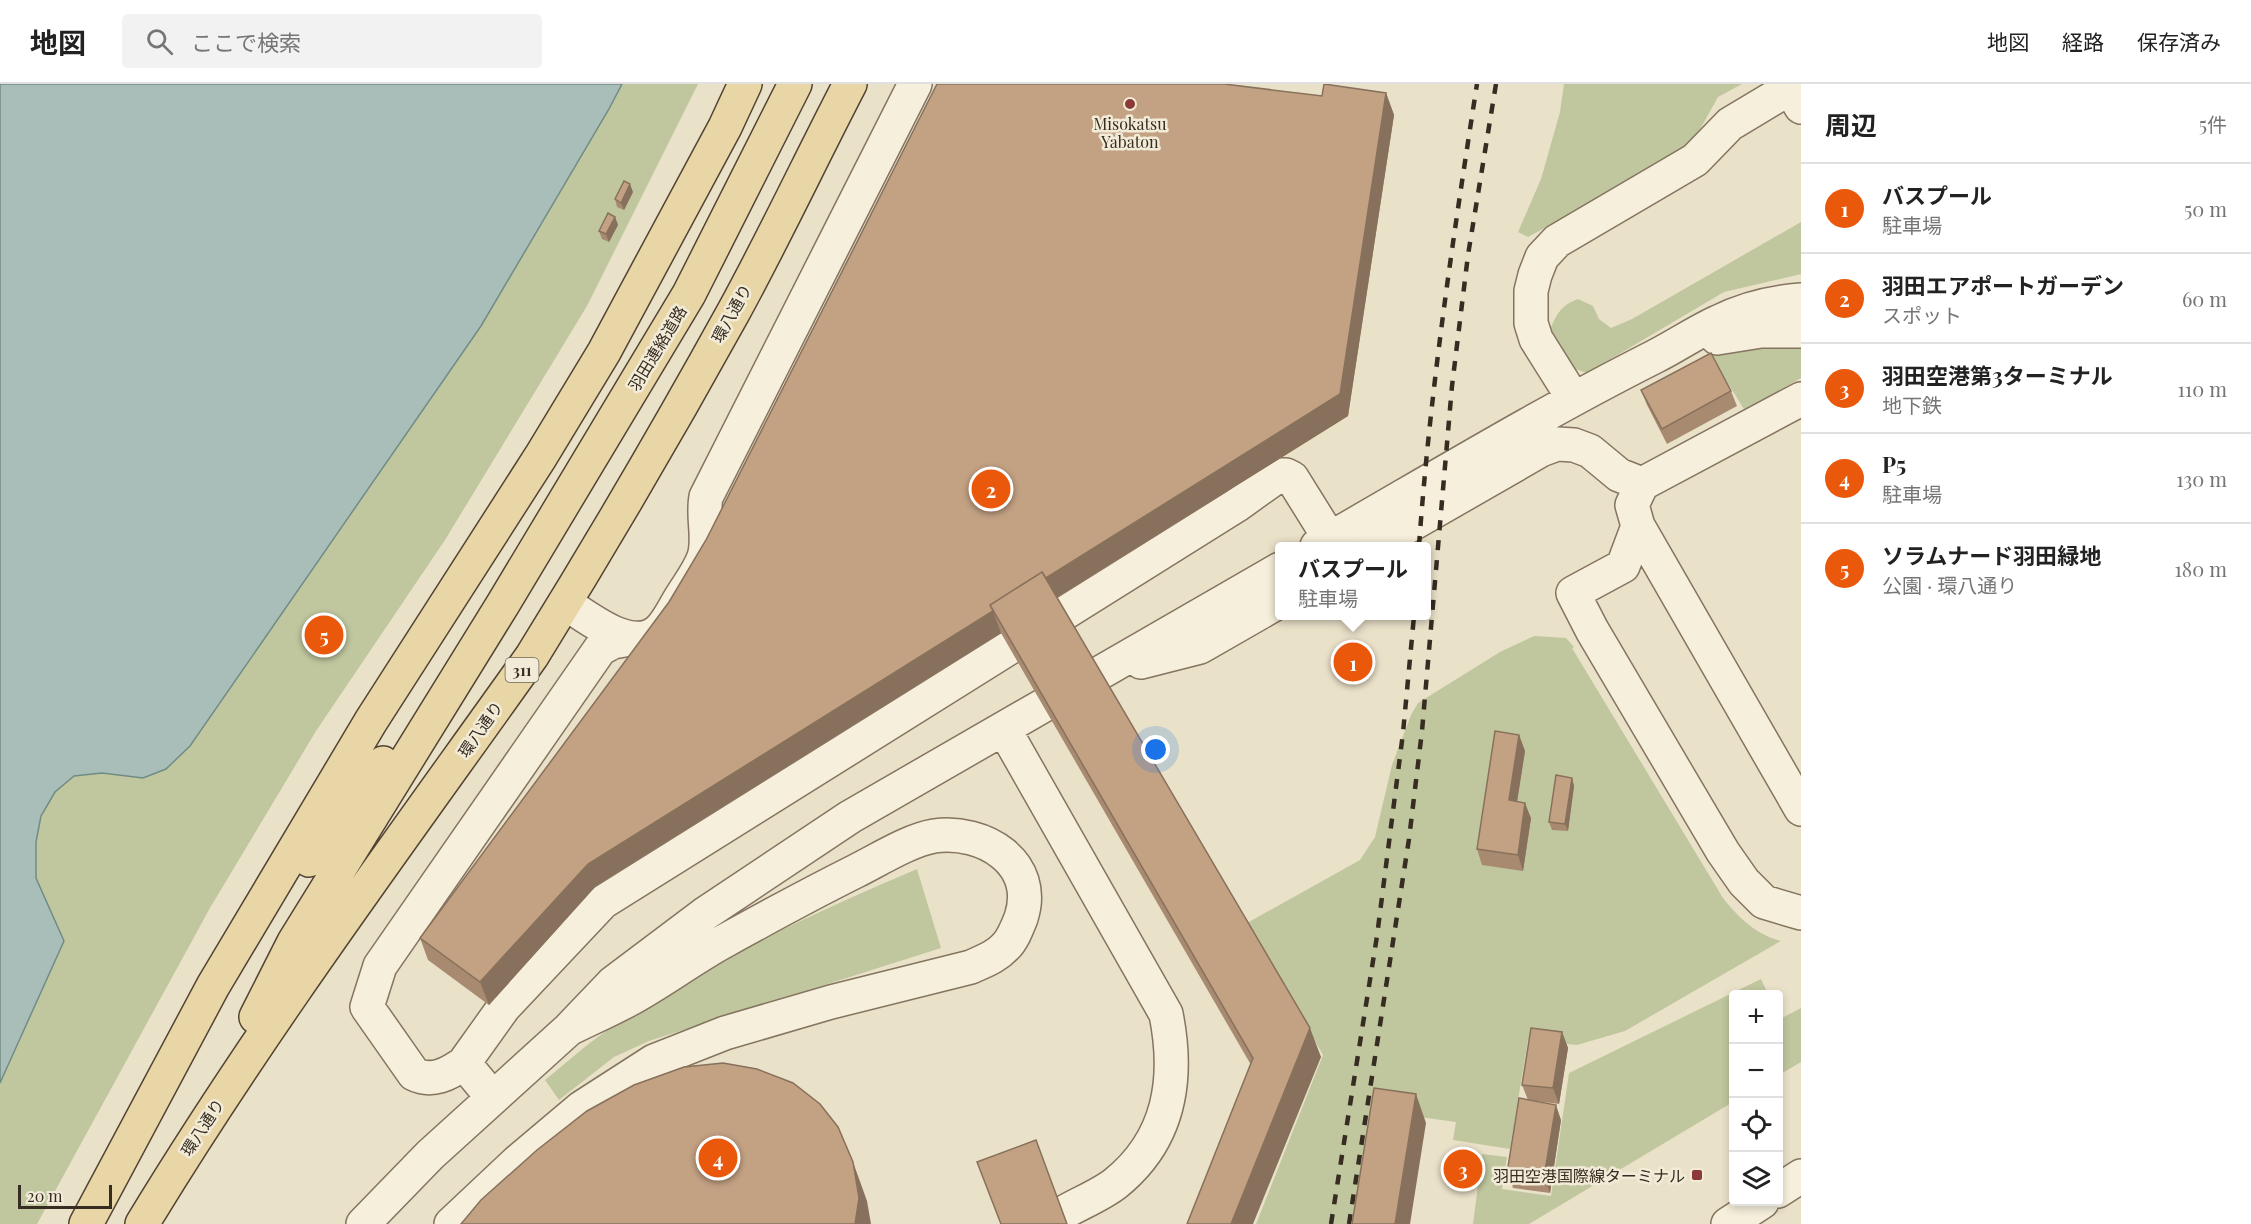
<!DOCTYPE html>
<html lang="ja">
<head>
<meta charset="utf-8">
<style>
	:root { --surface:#fff; --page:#f2f2f2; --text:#222; --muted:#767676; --line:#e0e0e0; --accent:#ea580c }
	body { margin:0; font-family:"Playfair Display","Noto Sans JP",serif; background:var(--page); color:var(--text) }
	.controls { position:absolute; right:18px; bottom:18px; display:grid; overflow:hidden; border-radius:6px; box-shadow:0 3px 9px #0003 }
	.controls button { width:54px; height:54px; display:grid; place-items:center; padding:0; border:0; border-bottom:2px solid var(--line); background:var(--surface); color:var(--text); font:30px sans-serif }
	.scale { position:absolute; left:18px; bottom:15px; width:94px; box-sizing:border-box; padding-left:6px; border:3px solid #362c21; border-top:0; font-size:16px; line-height:21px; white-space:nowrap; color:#362c21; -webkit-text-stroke:4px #f2ebd8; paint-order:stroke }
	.you { position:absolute; left:1156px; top:666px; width:21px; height:21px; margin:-15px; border:4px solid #fff; border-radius:50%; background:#1a73e8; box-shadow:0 0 0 9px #1a73e833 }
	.badge { display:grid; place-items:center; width:39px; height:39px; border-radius:50%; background:var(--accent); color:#fff; font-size:20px; font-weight:700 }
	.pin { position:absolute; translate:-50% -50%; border:3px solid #fff; box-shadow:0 2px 6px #0006 }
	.popup { position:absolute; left:1275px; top:458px; width:156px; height:78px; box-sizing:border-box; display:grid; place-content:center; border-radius:6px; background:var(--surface); filter:drop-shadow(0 2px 4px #0005); font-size:20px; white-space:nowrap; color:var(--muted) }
	.popup b { font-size:22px; color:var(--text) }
	.popup::after { content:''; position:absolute; left:50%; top:100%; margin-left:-12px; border:12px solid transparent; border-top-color:var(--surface) }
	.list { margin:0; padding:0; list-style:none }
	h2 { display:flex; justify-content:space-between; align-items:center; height:78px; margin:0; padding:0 24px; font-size:26px }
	h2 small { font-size:20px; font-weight:400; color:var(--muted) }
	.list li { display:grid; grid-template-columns:39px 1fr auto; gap:18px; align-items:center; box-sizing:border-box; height:90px; padding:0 24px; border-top:2px solid var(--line) }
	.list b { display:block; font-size:22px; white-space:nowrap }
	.list p { margin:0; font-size:20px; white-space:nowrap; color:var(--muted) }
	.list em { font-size:20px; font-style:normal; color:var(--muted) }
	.icon { flex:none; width:33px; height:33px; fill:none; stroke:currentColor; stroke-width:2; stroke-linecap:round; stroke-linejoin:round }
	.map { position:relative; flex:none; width:1801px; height:1140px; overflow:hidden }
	header { display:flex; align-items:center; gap:36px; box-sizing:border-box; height:84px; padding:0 30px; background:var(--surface); border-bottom:2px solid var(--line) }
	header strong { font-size:28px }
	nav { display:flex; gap:33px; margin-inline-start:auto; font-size:21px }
	.search { width:420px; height:54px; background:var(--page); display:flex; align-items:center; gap:15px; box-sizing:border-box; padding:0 21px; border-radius:6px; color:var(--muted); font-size:22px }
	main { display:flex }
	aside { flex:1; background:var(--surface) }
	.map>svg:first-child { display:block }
	.green { fill:#c0c79e }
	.water { fill:#a9beb9; stroke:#718c86; stroke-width:1.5 }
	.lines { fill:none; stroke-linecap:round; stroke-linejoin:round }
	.minor-casing { stroke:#847460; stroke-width:36 }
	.major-casing { stroke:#524333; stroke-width:36 }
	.minor { stroke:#f5efdb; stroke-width:33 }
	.major { stroke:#e8d6a6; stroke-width:33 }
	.rail { stroke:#362c21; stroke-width:4.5; stroke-dasharray:10 10; stroke-linecap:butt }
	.wall { fill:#a88a71 }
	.shaded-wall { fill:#88715c }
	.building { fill:#c3a183; stroke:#88715c; stroke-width:1.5 }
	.poi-dot { fill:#8c3a37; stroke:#f2ebd8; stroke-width:2 }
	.labels { text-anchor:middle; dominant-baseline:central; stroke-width:5; stroke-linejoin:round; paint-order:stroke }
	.shield { fill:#f2ebd8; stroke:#6e6558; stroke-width:1.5 }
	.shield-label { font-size:15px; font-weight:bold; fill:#362c21 }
	.poi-label { font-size:16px; fill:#362c21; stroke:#f2ebd8 }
	.street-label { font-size:16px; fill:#362c21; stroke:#f2ebd8 }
</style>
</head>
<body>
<header>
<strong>地図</strong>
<div class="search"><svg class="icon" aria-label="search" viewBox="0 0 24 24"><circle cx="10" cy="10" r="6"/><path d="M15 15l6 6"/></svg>ここで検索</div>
<nav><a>地図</a><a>経路</a><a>保存済み</a></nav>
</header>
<main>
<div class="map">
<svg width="1801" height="1140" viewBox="0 0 1801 1140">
	<rect width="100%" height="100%" fill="#eae1c9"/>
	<path class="green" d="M622 0H698L587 222 445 456 316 647 210 824 37 1140H0V999L64 857C54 838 40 815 36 794 30 763 41 705 75 692 95 684 122 691 143 694L609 25Z
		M1564 0H1742L1718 13 1689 65 1528 153 1518 148 1541 95 1560 28Z
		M1801 138V190L1724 208 1587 289 1569 283 1550 246C1556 231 1561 221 1578 215L1593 222 1599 235 1611 244 1632 235Z
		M1801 259V294L1745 327 1709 268 1733 263Z
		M1534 552 1566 554 1574 563 1572 564 1723 814C1739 834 1755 850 1781 857L1625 947 1577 961 1528 956 1510 1065 1453 1056 1456 1038 1383 1028 1365 1140H1256L1323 971 1247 839 1360 776 1375 753 1392 681 1411 631 1418 619 1500 568Z
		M917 785 941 864 649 957 614 973 559 1016 545 996C564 981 582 964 602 950 696 883 811 830 917 785Z
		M1761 895 1768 910H1734L1733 1018 1529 1140H1473L1482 1070 1507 1073 1502 1105 1551 1112 1569 989Z
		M1801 924V978L1779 991V934L1780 935Z"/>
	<path class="water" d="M0 0H622L609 25 481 242 190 662 166 685 143 694 102 689 74 692 55 708 41 732 36 758V794L64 857 0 999Z"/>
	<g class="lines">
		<g class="minor-casing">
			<path id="minor" d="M1717 254 1761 247H1801
				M1573 314 1536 255 1531 239V207L1535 191 1542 173 1557 157 1695 76 1730 40 1790 4 1801 23
				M1642 400 1801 315
				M1638 442 1623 482 1573 509 1592 546 1723 768 1744 798 1764 818 1801 829
				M1317 462C1429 398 1539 331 1654 273 1676 262 1696 248 1718 238 1744 225 1773 218 1801 216
				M1374 462 1541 366 1557 360 1574 361 1590 367 1619 391 1642 400 1632 421 1638 442 1801 725
				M565 519C588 533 630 569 657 548 666 541 672 528 678 518 686 504 699 488 704 473 710 454 702 433 706 413L915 0
				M1063 530 1237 421 1279 391H1286L1292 394 1330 455
				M1141 578 1200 563 1280 517
				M1004 645 1166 930C1179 995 1170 1055 1116 1099 1101 1111 1080 1119 1063 1129
				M464 979C449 990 432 999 414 990L367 923 380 882 600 565 613 558 630 555
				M492 1013 464 979 504 923 603 818 1009 564
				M1778 1107 1801 1092
				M363 1140 430 1071 569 945 613 899 706 829 850 733 1280 485
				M451 1140 517 1078 581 1024 654 977 725 949 831 918 971 883C984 877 996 873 1006 862 1013 855 1017 844 1021 834 1039 779 984 745 934 752 910 756 878 776 856 787 810 810 764 835 719 860 689 877 661 898 630 915 610 926 589 935 569 945
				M1728 1140 1762 1118"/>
		</g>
		<g class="major-casing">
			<path id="major" d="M309 776 383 679
				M256 933 294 858 503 520 689 210 795 0
				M86 1140 213 902 371 637 541 372 604 268 725 43 745 0
				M142 1140C261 944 399 759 532 572 602 459 670 343 734 227 775 152 811 75 850 0"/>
		</g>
		<use href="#minor" class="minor"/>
		<use href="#major" class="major"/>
		<path class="rail" d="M1419 462C1430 307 1453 154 1477 0
			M1331 1140 1377 852 1403 649 1414 532
			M1349 1140 1409 755 1422 647 1452 302 1468 171 1496 0"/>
	</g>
	<path class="wall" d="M1386 9 1394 31 1348 332 1057 514 1321 973 1187 1139 1251 981 1001 549 596 802 489 921 428 876 420 854 1322 12Z
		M633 108 624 126 617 123 615 115Z
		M615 133 618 141 609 158 602 155 599 147Z
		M1641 306 1731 307 1737 322 1667 360 1647 321Z
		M1519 651 1525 667 1517 717 1531 734 1523 787 1482 781 1477 765Z
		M1572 694 1574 702 1568 747 1552 746 1549 738Z
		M1562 948 1568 964 1559 1020 1528 1016 1522 1001Z
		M1561 1036 1550 1109 1513 1104 1507 1089Z"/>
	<path class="shaded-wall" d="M1386 9 1394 31 1348 332 1005 546 994 526Z
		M630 100 633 108 624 126 621 119Z
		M615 133 618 141 609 158 606 150Z
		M993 527 1001 549 596 802 489 921 480 898 588 780Z
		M1519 651 1525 667 1515 731 1509 716Z
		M1572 694 1574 702 1568 747 1565 740Z
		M1525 719 1531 734 1523 787 1518 771Z
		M1310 944 1321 973 1253 1140H1231Z
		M1562 948 1568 964 1559 1020 1553 1004Z
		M1416 1010 1426 1039 1410 1140H1395Z
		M1556 1021 1561 1036 1550 1109 1544 1093Z
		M853 1078 867 1117 871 1140H855Z"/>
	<path class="building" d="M937 0H1224L1322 12 1324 0 1386 9 1340 310 1046 494 1042 488 990 521 993 527 588 780 480 898 420 854 669 518 706 456Z
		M624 97 630 100 621 119 615 115Z
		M608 129 615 133 606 150 599 147Z
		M1711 269 1731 307 1662 345 1641 306Z
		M1042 488 1310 944 1231 1140H1187L1253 974 990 521Z
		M1495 647 1519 651 1509 716 1525 719 1518 771 1477 765Z
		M1556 691 1572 694 1565 740 1549 738Z
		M1531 944 1562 948 1553 1004 1522 1001Z
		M723 979 757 985 793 999 820 1020 838 1043 853 1078 859 1114 855 1140H461L481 1116 537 1066 587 1027 634 1001 684 983Z
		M1374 1004 1416 1010 1395 1140H1352Z
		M1519 1014 1556 1021 1544 1093 1507 1089Z
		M1036 1056 1067 1140H1001L977 1078Z"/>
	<g class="poi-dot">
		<circle cx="1130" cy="20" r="6"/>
		<rect x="1691" y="1085" width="12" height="12" rx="3"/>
	</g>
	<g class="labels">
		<rect class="shield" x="505.5" y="574" width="33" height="24" rx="4.5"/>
		<g class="shield-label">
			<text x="522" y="586">311</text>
		</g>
		<g class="poi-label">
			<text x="1130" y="39">Misokatsu<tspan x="1130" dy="18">Yabaton</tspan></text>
			<text x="1685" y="1091" text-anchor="end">羽田空港国際線ターミナル</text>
		</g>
		<g class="street-label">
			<text transform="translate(731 229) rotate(-61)">環八通り</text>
			<text transform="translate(657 264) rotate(-59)">羽田連絡道路</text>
			<text transform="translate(480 645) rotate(-55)">環八通り</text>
			<text transform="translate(202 1043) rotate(-57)">環八通り</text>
		</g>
	</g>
</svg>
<div class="controls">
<button>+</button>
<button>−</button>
<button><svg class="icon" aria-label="locate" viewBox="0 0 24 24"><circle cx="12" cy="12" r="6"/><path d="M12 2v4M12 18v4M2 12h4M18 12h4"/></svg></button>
<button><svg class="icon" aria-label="layers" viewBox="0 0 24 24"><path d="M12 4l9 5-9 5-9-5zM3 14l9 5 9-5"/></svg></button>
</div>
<div class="scale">20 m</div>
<div class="you"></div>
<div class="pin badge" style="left:1353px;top:578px">1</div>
<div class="popup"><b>バスプール</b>駐車場</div>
<div class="pin badge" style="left:991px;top:405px">2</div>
<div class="pin badge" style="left:1463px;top:1085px">3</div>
<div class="pin badge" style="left:718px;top:1074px">4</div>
<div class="pin badge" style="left:324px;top:551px">5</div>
</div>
<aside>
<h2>周辺<small>5件</small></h2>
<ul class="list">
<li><span class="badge">1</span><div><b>バスプール</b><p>駐車場</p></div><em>50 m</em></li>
<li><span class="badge">2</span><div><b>羽田エアポートガーデン</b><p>スポット</p></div><em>60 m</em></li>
<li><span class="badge">3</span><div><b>羽田空港第3ターミナル</b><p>地下鉄</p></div><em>110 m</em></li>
<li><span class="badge">4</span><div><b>P5</b><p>駐車場</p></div><em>130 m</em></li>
<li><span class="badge">5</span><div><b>ソラムナード羽田緑地</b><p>公園 · 環八通り</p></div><em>180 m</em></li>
</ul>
</aside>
</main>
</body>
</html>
